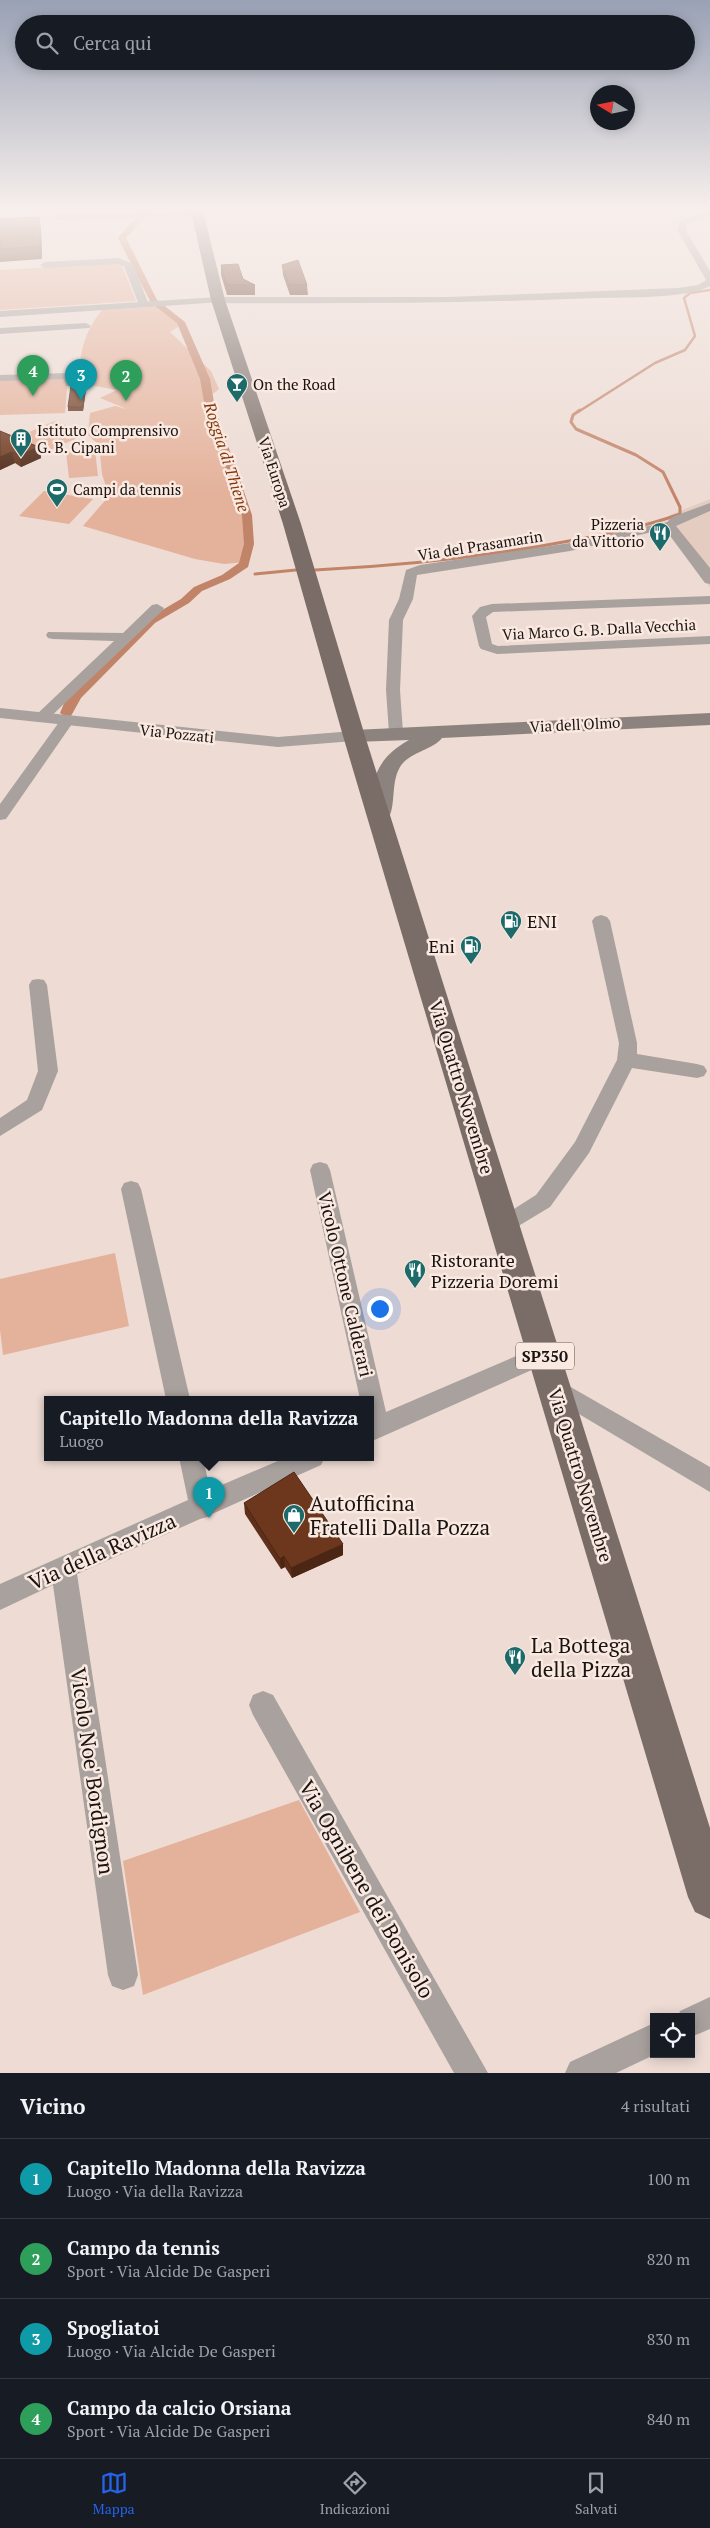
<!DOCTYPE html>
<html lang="it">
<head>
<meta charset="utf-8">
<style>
	:root { --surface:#171b24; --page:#242831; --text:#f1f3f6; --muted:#9ea1a6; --line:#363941; --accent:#2563eb }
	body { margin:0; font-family:"PT Serif",serif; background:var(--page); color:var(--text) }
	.controls { position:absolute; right:15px; bottom:15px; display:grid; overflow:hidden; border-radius:0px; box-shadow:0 2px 12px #0003 }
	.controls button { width:45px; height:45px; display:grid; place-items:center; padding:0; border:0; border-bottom:1px solid var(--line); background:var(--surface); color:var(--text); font:25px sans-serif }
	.compass { position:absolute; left:590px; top:85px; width:45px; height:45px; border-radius:50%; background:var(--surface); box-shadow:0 2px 12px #0003; rotate:280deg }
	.you { position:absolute; left:379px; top:1308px; width:18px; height:18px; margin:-12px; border:4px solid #fff; border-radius:50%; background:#1a73e8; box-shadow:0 0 0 8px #1a73e833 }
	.badge { display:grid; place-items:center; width:32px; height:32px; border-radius:50%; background:var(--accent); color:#fff; font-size:16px; font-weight:700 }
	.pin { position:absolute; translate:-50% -41px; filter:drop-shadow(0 1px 2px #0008) }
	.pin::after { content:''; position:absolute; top:26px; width:18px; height:15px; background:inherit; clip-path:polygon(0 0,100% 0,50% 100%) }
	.popup { position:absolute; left:44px; top:1396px; width:330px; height:65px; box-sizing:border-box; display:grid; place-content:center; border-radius:0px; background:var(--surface); filter:drop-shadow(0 1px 4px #0005); font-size:16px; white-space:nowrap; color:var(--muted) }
	.popup b { font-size:19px; color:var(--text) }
	.popup::after { content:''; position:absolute; left:50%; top:100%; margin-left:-10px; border:10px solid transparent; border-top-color:var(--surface) }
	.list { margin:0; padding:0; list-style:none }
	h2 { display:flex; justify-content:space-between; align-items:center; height:65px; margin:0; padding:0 20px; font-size:21px }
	h2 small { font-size:16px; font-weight:400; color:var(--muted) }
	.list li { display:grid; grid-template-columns:32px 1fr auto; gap:15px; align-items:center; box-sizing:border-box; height:80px; padding:0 20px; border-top:1px solid var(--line) }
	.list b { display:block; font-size:19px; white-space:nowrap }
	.list p { margin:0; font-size:16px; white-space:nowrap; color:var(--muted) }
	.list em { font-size:16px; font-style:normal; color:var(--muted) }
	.icon { flex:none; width:28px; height:28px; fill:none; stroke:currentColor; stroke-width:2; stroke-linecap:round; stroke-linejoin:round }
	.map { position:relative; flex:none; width:710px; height:2073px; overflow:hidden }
	.search { position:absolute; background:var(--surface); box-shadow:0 2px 12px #0003; left:15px; right:15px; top:15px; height:55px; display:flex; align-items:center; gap:12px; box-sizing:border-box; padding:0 18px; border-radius:28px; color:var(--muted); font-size:19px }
	.sheet { height:385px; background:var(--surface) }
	nav { display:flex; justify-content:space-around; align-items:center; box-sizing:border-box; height:70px; border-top:1px solid var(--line); background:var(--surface); font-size:14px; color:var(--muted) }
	nav a { display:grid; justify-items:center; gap:2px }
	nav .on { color:var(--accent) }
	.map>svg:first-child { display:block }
	.built { fill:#e5ccc1 }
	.green { fill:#e4b19a }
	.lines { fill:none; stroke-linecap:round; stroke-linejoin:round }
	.stream-far1 { stroke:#c28468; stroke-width:2.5 }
	.stream { stroke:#c28468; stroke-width:3 }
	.canal { fill:#c28468; fill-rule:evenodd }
	.minor { fill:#a8a19e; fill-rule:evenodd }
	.tertiary { fill:#a8a19e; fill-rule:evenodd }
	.secondary { fill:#8d837e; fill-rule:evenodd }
	.primary { fill:#7a6d67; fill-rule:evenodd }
	.wall { fill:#5e2f19 }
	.shaded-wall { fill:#4c2614 }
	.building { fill:#6d371d; stroke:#4c2614 }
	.labels { text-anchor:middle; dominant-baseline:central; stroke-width:5; stroke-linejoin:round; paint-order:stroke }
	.far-poi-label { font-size:15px; fill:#191311; stroke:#fae9e1; text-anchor:start }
	.far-street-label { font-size:15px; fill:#191311; stroke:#fae9e1 }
	.far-water-label { font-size:16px; font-style:italic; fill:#813609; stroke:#fae9e1 }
	.shield { fill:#fae9e1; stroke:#5c534f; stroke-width:1 }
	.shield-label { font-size:16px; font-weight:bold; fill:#191311 }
	.poi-label { font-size:18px; fill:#191311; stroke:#fae9e1; text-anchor:start }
	.street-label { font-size:18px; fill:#191311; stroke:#fae9e1 }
	.near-poi-label { font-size:21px; fill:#191311; stroke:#fae9e1; text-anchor:start }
	.near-street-label { font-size:21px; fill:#191311; stroke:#fae9e1 }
</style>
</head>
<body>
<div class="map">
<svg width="710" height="2073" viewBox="0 0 710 2073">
	<rect width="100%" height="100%" fill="#eddbd4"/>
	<path class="built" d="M710 499V588L670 515Z"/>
	<path class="green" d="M121 263 136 301 0 310V270Z
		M166 306 171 316 181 325 170 332 211 371 219 389 206 399 224 461 232 464 235 493 243 504 248 534 247 557 245 562 224 564 195 559 83 526 109 496 102 474 99 445 88 435 90 413 115 406 127 409 100 398 117 390 79 383C79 354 84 332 102 310Z
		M68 376 65 413 0 415V379Z
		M55 421 86 434 44 453 13 439Z
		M95 450 98 476 69 478 66 452Z
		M44 491 93 499 69 524 19 516Z
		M115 1253 129 1326 3 1355 0 1330V1279Z
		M299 1800 360 1912 143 1995 123 1861Z"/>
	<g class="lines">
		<path class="stream-far1" d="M578 412 655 363 685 350 695 336 684 298 690 293 710 290"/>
		<path class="stream" d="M315 570C400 566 485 557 569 541 606 534 644 527 680 514V507L663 472 636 455 576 429 571 422 573 415 580 410
			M255 574 296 570"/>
		<path class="canal" d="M140 207H148V213L126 238 157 300 185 322 210 379 215 408 252 515 254 544 248 567 230 579 202 591 189 603 155 623 81 698 71 716 66 717 60 713 65 701 147 619 181 599 194 587 222 575 239 563 244 544 242 515 205 408 200 379 177 323 151 303 118 238 140 213Z"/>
		<path class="minor" d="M14 207H37L0 215V209Z
			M201 211V215L198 216 57 220 53 217 57 214Z
			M710 211V217L687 223 686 231 710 271V286C686 299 626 297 598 298 471 303 345 304 218 303L213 300 218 297H448L678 288 698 285 706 280 678 231 679 222 698 213Z
			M119 258 133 264 149 305 147 307 139 305 124 266 118 264 45 268 40 265 45 262Z
			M86 323 91 326 89 328 0 334V328Z
			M68 373 73 376 74 386H66L64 379 0 381V375Z
			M710 503V511L676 526 710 568V584L705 583 665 529 570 551 417 575 413 599 403 620 400 690 403 733 396 737 391 736 389 733 386 690 389 620 399 599 406 570 420 565 570 543 667 522 672 517Z
			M710 596V604L493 612 486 617 492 644 498 646 710 636V644L497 654 481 649 479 646 472 616 480 607 492 604Z
			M157 604 164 608 162 611 46 721H36L34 718 36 715 114 641 53 639 48 638 46 635 48 632 123 633 152 605Z
			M67 717 74 721 6 819 0 820V804L62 718Z
			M601 915 607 917 610 921 637 1043V1054L697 1064 704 1066 707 1071 704 1076 697 1078 632 1068 589 1153 550 1207 505 1234 498 1231 494 1225 498 1219 536 1195 575 1142 617 1060 619 1043 592 921 595 917Z
			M38 979 44 980 47 985 58 1071 42 1110 0 1136V1118L27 1100 38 1071 29 985 32 980Z
			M320 1162 327 1164 330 1170 386 1412 544 1344 552 1347 555 1354 552 1361 370 1442V1399H360L310 1170 313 1164Z
			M131 1181 138 1183 141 1189 190 1399H166L121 1189 124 1183Z
			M555 1378 710 1467V1492L547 1395 543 1388 547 1381Z
			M179 1457H203L210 1490 287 1457H325L321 1465 212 1514 211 1516 200 1519 77 1574 138 1975 134 1986 123 1990 112 1986 108 1975 53 1585 0 1610V1584L188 1500Z
			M263 1691 273 1695 488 2073H454L253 1715 249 1705 253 1695Z
			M710 1997V2029L691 2037V2017H678L680 2011Z
			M654 2023V2054H656L616 2073H565L570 2062Z"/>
		<path class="tertiary" d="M218 297 224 300 222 302 0 317V311Z
			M0 708 278 737 354 731 360 732 363 736 360 740 354 741 278 747 0 718Z"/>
		<path class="secondary" d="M710 713V725L442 738C433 750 409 752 400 767 390 784 397 806 387 821L379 823 371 821 368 816C372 780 375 759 409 740L354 742 347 740 344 736 347 732 354 730Z"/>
		<path class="primary" d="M190 207H202L225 300 301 524 365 736 710 1828V1919L695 1912 688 1897 343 736 283 524 211 300Z"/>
	</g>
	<path class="wall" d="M39 217 41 229 42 259 0 262V219Z
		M221 265 243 279 255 285V295H227L221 275Z
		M282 265 307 285 308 295H290L283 275Z
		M85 386 86 389 83 411H68V407Z
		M0 431 39 447 41 458 21 467 15 463 0 470Z
		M244 1503 343 1555 292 1578 285 1567 281 1569 245 1514Z"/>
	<path class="shaded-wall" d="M39 217 41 229 42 259 40 246Z
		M85 386 86 389 83 411V407Z
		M39 447 41 458 21 467 19 455Z
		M12 452 15 463 0 470V457Z
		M343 1544V1555L292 1578 291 1568Z
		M284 1556 285 1567 281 1569 280 1559Z"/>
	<path class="building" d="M39 217 40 246 0 249V219Z
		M298 260 307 285H289L282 265Z
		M238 264 243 279 255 285H227L221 265Z
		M71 386H85L83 407H68Z
		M0 431 39 447 19 455 12 452 0 457Z
		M294 1472 343 1544 291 1568 284 1556 280 1559 244 1503Z"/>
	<linearGradient id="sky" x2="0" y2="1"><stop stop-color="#99a1b5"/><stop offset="0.42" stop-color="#f7efec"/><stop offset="1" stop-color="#f7efec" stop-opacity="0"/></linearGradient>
	<rect width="710" height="498" fill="url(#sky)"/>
	<defs>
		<g id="bar-pin" transform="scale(1.125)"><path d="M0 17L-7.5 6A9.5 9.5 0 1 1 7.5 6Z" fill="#1d6a6a" stroke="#fae9e1"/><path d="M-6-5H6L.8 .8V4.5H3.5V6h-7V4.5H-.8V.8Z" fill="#fff"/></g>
		<g id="building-pin" transform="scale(1.125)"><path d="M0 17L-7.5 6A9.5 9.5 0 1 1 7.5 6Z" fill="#1d6a6a" stroke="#fae9e1"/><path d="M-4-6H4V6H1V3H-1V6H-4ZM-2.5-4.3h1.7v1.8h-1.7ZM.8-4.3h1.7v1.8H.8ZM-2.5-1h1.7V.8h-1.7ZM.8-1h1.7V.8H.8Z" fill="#fff"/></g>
		<g id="stadium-pin" transform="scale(1.125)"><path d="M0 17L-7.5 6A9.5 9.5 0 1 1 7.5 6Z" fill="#1d6a6a" stroke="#fae9e1"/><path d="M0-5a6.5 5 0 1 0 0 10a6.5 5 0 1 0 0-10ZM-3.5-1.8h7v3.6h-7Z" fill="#fff"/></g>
		<g id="restaurant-pin" transform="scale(1.125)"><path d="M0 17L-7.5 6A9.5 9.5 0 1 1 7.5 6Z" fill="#1d6a6a" stroke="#fae9e1"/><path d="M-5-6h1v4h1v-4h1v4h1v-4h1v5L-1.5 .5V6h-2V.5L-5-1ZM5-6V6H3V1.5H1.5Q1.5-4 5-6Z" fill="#fff"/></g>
		<g id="fuel-pin" transform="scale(1.125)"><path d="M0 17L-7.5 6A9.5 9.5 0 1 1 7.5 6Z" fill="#1d6a6a" stroke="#fae9e1"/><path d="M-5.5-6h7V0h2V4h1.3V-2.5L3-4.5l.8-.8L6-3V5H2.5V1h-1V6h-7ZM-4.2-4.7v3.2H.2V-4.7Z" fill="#fff"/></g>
		<g id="shop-pin" transform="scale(1.125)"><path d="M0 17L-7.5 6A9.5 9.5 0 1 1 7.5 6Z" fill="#1d6a6a" stroke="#fae9e1"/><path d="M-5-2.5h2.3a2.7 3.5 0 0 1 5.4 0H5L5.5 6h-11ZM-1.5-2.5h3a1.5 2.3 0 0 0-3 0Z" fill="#fff"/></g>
	</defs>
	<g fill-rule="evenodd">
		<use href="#bar-pin" x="237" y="384"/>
		<use href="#building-pin" x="21" y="439"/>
		<use href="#stadium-pin" x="57" y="489"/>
		<use href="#restaurant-pin" x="660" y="533"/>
		<use href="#fuel-pin" x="511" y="921"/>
		<use href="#fuel-pin" x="471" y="946"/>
		<use href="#restaurant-pin" x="415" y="1270"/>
		<use href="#shop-pin" x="294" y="1515"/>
		<use href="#restaurant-pin" x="515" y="1657"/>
	</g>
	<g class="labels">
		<g class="far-poi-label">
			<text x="253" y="384">On the Road</text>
			<text x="37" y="430">Istituto Comprensivo<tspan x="37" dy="17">G. B. Cipani</tspan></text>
			<text x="73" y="489">Campi da tennis</text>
			<text x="644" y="524" text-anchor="end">Pizzeria<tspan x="644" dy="17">da Vittorio</tspan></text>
		</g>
		<g class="far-street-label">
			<text transform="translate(275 472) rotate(72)">Via Europa</text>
			<text transform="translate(480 545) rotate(-9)">Via del Prasamarin</text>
			<text transform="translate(599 629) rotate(-3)">Via Marco G. B. Dalla Vecchia</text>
			<text transform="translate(575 724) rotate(-3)">Via dell'Olmo</text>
			<text transform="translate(177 733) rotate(6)">Via Pozzati</text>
		</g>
		<g class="far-water-label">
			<text transform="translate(227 457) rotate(72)">Roggia di Thiene</text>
		</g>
		<rect class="shield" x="516" y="1342.5" width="58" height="27" rx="4"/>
		<g class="shield-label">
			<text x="545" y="1356">SP350</text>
		</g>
		<g class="poi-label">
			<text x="527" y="921">ENI</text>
			<text x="455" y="946" text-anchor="end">Eni</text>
			<text x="431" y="1260">Ristorante<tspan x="431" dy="21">Pizzeria Doremi</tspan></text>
		</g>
		<g class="street-label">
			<text transform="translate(462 1087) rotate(73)">Via Quattro Novembre</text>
			<text transform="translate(346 1284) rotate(77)">Vicolo Ottone Calderari</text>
			<text transform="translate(581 1475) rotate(73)">Via Quattro Novembre</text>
		</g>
		<g class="near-poi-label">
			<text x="310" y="1503">Autofficina<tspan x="310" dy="24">Fratelli Dalla Pozza</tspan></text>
			<text x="531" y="1645">La Bottega<tspan x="531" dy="24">della Pizza</tspan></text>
		</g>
		<g class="near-street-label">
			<text transform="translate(102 1551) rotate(-24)">Via della Ravizza</text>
			<text transform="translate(93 1771) rotate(82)">Vicolo Noe' Bordignon</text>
			<text transform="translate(367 1889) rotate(60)">Via Ognibene dei Bonisolo</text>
		</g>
	</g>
</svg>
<div class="controls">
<button><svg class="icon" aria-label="locate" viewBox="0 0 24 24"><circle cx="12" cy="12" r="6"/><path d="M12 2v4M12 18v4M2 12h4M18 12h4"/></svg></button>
</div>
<svg class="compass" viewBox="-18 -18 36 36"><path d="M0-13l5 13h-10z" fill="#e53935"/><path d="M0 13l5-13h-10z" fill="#9ea1a6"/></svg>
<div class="you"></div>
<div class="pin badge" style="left:209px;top:1518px;background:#0f9aa8">1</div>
<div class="popup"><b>Capitello Madonna della Ravizza</b>Luogo</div>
<div class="pin badge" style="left:126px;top:401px;background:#2e9e5b">2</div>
<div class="pin badge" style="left:81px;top:400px;background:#0f9aa8">3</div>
<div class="pin badge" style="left:33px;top:396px;background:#2e9e5b">4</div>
<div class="search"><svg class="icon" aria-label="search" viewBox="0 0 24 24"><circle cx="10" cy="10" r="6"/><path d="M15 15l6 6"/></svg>Cerca qui</div>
</div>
<section class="sheet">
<h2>Vicino<small>4 risultati</small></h2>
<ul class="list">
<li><span class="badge" style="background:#0f9aa8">1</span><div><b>Capitello Madonna della Ravizza</b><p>Luogo · Via della Ravizza</p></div><em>100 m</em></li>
<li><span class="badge" style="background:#2e9e5b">2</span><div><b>Campo da tennis</b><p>Sport · Via Alcide De Gasperi</p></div><em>820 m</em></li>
<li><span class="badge" style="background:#0f9aa8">3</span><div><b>Spogliatoi</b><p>Luogo · Via Alcide De Gasperi</p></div><em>830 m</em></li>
<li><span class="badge" style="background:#2e9e5b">4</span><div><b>Campo da calcio Orsiana</b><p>Sport · Via Alcide De Gasperi</p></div><em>840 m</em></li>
</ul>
</section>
<nav>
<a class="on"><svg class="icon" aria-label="map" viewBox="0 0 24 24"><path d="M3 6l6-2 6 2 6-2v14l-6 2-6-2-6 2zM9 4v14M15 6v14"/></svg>Mappa</a>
<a><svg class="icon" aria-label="directions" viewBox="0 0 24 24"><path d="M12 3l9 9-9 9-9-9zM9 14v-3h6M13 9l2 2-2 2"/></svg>Indicazioni</a>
<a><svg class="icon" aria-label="saved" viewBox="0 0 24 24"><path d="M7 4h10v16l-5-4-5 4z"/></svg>Salvati</a>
</nav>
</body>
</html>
